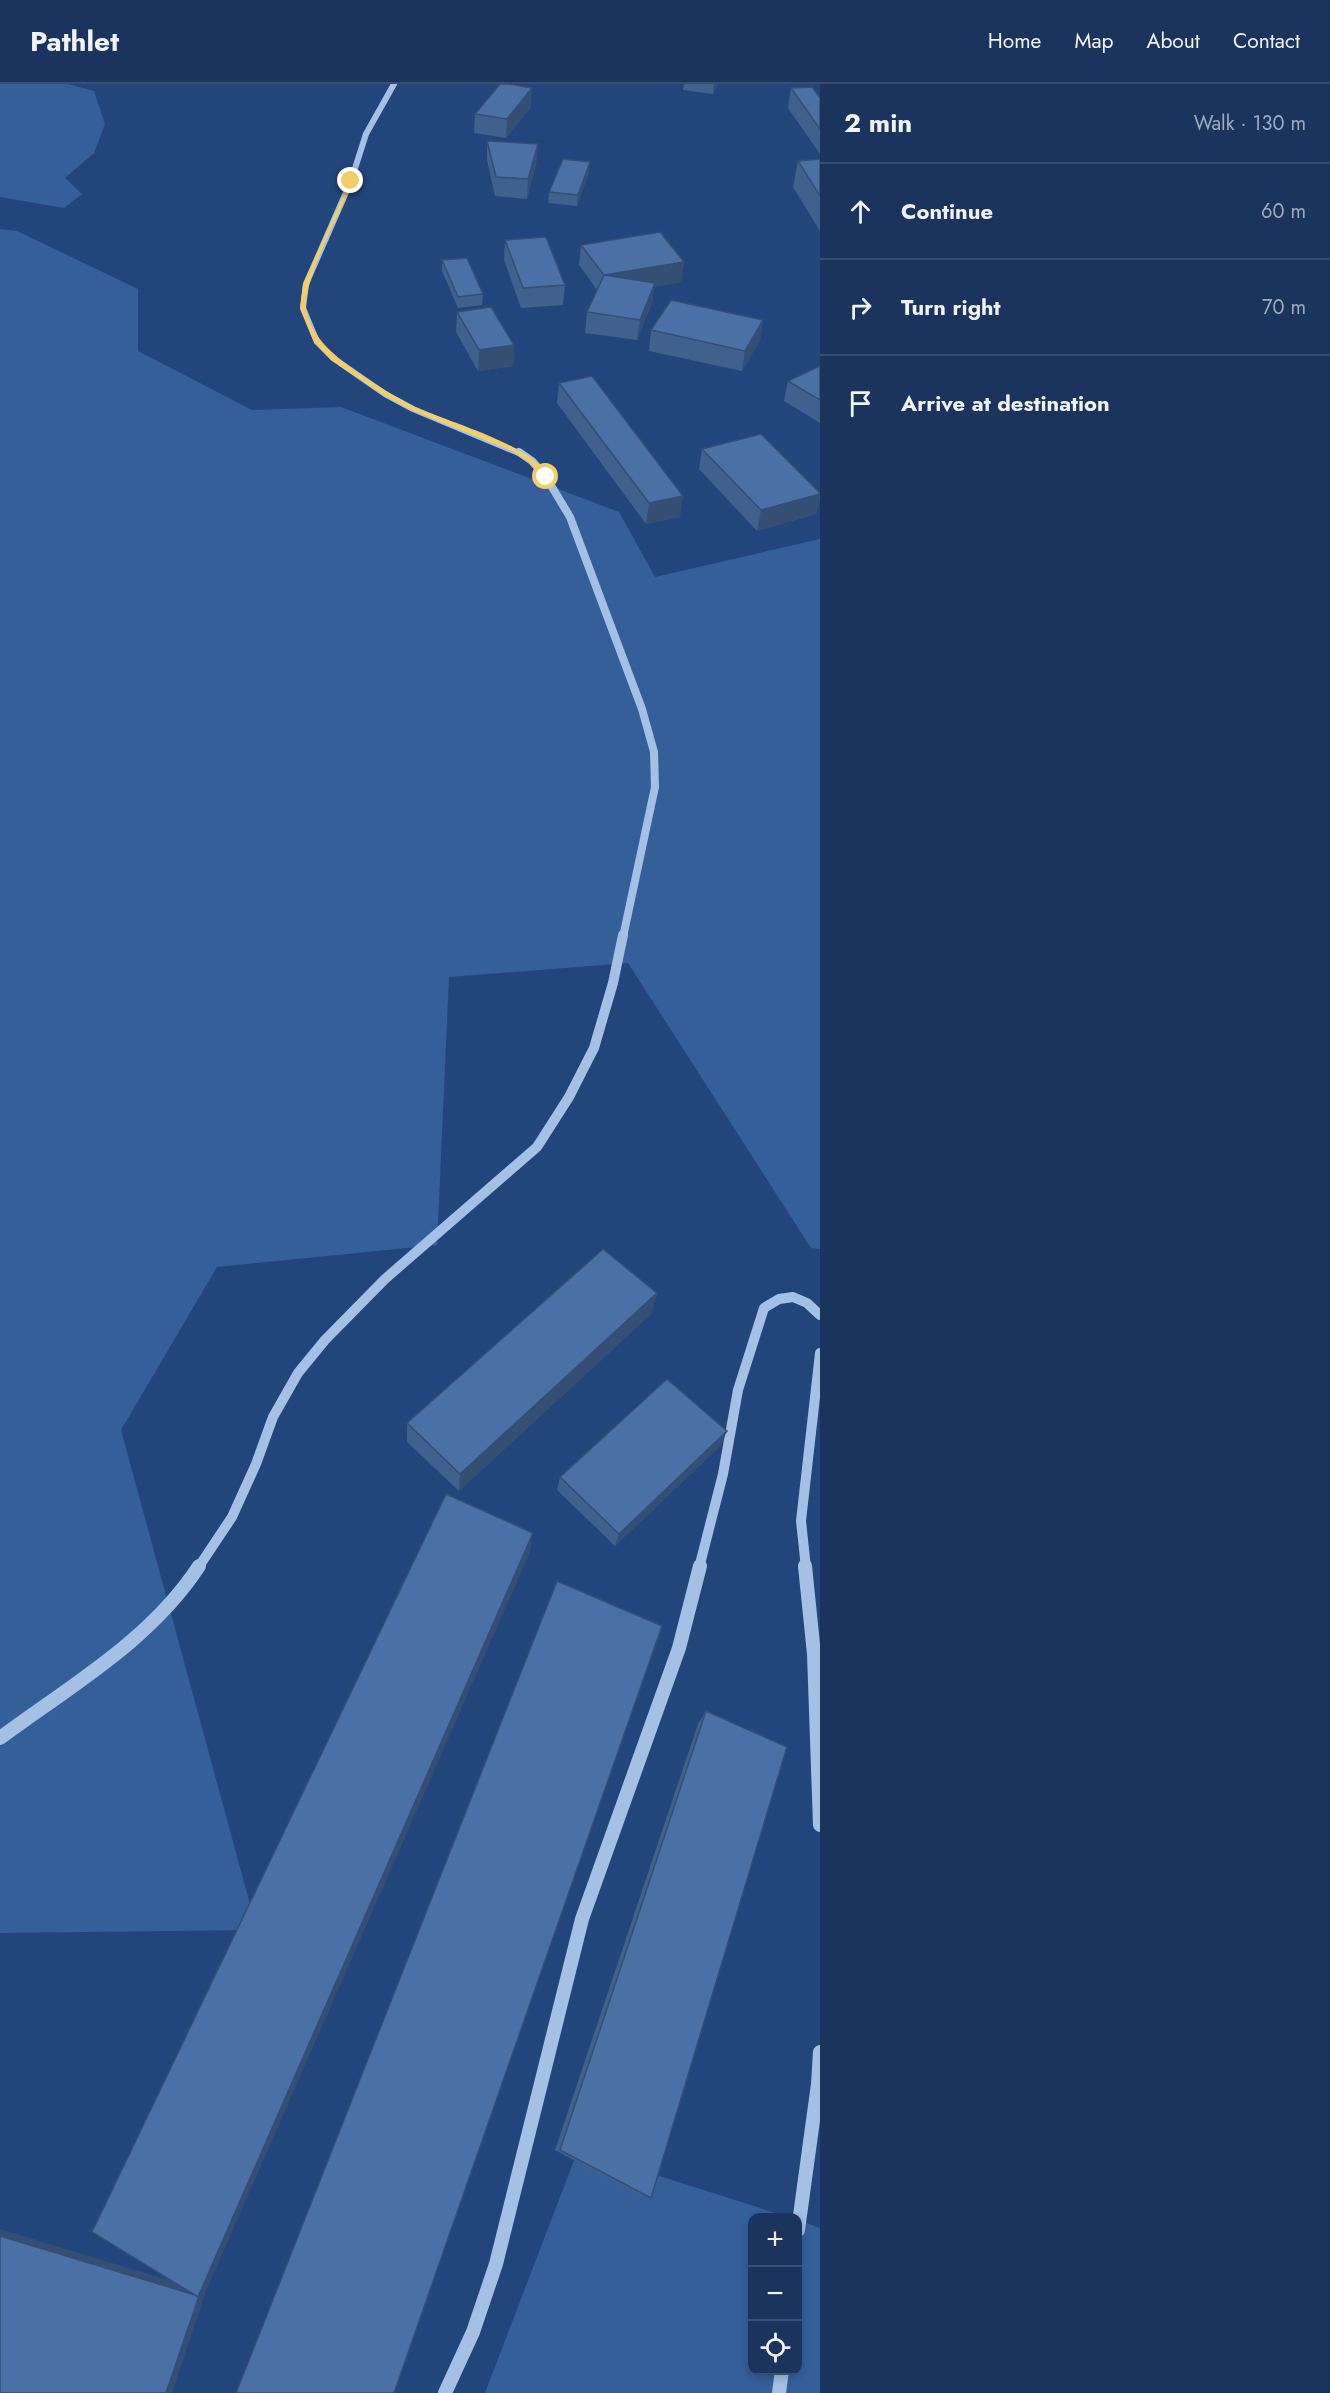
<!DOCTYPE html>
<html lang="en">
<head>
<meta charset="utf-8">
<style>
	:root { --surface:#1a345d; --page:#273f66; --text:#f1f3f6; --muted:#9faabc; --line:#384f72 }
	body { margin:0; font-family:Jost,sans-serif; background:var(--page); color:var(--text) }
	.controls { position:absolute; right:18px; bottom:18px; display:grid; overflow:hidden; border-radius:12px; box-shadow:0 3px 9px #0003 }
	.controls button { width:54px; height:54px; display:grid; place-items:center; padding:0; border:0; border-bottom:2px solid var(--line); background:var(--surface); color:var(--text); font:30px sans-serif }
	.stop { position:absolute; width:18px; height:18px; margin:-14px; border:4px solid #f1ce68; border-radius:50%; background:#fff }
	.stop.end { background:#f1ce68; border-color:#fff; box-shadow:0 2px 6px #0008 }
	.list { margin:0; padding:0; list-style:none }
	h2 { display:flex; justify-content:space-between; align-items:center; height:78px; margin:0; padding:0 24px; font-size:26px }
	h2 small { font-size:20px; font-weight:400; color:var(--muted) }
	.list li { display:grid; grid-template-columns:39px 1fr auto; gap:18px; align-items:center; box-sizing:border-box; height:96px; padding:0 24px; border-top:2px solid var(--line) }
	.list b { display:block; font-size:22px; white-space:nowrap }
	.list em { font-size:20px; font-style:normal; color:var(--muted) }
	.icon { flex:none; width:33px; height:33px; fill:none; stroke:currentColor; stroke-width:2; stroke-linecap:round; stroke-linejoin:round }
	.map { position:relative; flex:none; width:820px; height:2309px; overflow:hidden }
	header { display:flex; align-items:center; gap:36px; box-sizing:border-box; height:84px; padding:0 30px; background:var(--surface); border-bottom:2px solid var(--line) }
	header strong { font-size:28px }
	nav { display:flex; gap:33px; margin-inline-start:auto; font-size:21px }
	main { display:flex }
	aside { flex:1; background:var(--surface) }
	.map>svg:first-child { display:block }
	.green { fill:#355f99 }
	.lines { fill:none; stroke-linecap:round; stroke-linejoin:round }
	.minor-far3 { stroke:#a5c0e5; stroke-width:6 }
	.minor-far2 { stroke:#a5c0e5; stroke-width:8 }
	.minor-far1 { stroke:#a5c0e5; stroke-width:10 }
	.minor { stroke:#a5c0e5; stroke-width:14 }
	.wall { fill:#40608e }
	.shaded-wall { fill:#344e74 }
	.building { fill:#4b70a5; stroke:#344e74; stroke-width:1.5 }
	.route { fill:#f1ce68 }
</style>
</head>
<body>
<header>
<strong>Pathlet</strong>
<nav><a>Home</a><a>Map</a><a>About</a><a>Contact</a></nav>
</header>
<main>
<div class="map">
<svg width="820" height="2309" viewBox="0 0 820 2309">
	<rect width="100%" height="100%" fill="#22467c"/>
	<path class="green" d="M0 0H68L94 7 105 40 94 69 65 94 82 110 64 124 0 113Z
		M0 145 17 147 138 205V267L252 326 341 323 619 428 655 493 820 455V1165L811 1164 628 879 449 893 437 1161 217 1183 121 1346 257 1846 0 1849Z
		M578 2066 788 2133 752 2134V2286H798V2136L820 2144V2309H485Z"/>
	<g class="lines">
		<path class="minor-far3" d="M394 0 366 50 351 97 306 200 303 224 317 258 333 274 385 310 413 325 521 370"/>
		<path class="minor-far2" d="M519 368 532 377 546 393 570 433 642 625 654 668 655 703 623 853"/>
		<path class="minor-far1" d="M198 1484 232 1433 256 1380 273 1333 298 1289 325 1256 385 1195 537 1063 569 1013 594 964 613 899 623 851
			M699 1484 723 1390 738 1306 764 1224 779 1215 793 1213 807 1219 820 1231
			M806 1484 801 1437 820 1269"/>
		<path class="minor" d="M805 1482 814 1570 820 1741
			M0 1654C70 1602 151 1556 199 1482
			M798 2146 818 2000 820 1968
			M445 2309 473 2248 496 2180 582 1835 679 1564 700 1482
			M779 2309 782 2286"/>
	</g>
	<path class="wall" d="M684 0H718L713 10 683 6Z
		M791 4 820 14V70L788 24Z
		M531 23 506 54 474 49 475 30Z
		M487 57 538 60 536 80 527 115 495 112 487 76Z
		M820 75V147L793 103 798 77Z
		M589 88 577 122 548 119 549 108Z
		M505 156 565 201 563 221 521 224 504 176Z
		M581 161 681 198 654 203 652 219 637 256 585 249 587 228 597 206 579 181Z
		M442 176 483 210 482 221 458 224 442 187Z
		M457 228 514 261 513 282 478 287 456 248Z
		M763 236 760 256 742 287 649 267 651 246Z
		M820 282V339L784 317 788 297Z
		M559 299 680 433 646 440 557 319Z
		M702 365 820 409V414L816 430 757 447 699 385Z
		M657 1209 651 1230 459 1407 407 1358V1339Z
		M721 1361 615 1462 557 1406 560 1393Z
		M706 1627 651 2114 643 2113 555 2066 698 1640Z"/>
	<path class="shaded-wall" d="M714 0H718L713 10Z
		M532 4 531 23 506 54 507 35Z
		M538 60 536 80 527 115 528 95Z
		M590 78 589 88 577 122 578 111Z
		M684 178 681 198 654 203 652 219 637 256 640 236 604 191Z
		M763 236 760 256 742 287 745 267Z
		M514 261 513 282 478 287 479 266Z
		M820 410V414L816 430 757 447 761 426Z
		M683 412 680 433 646 440 649 419Z
		M657 1209 651 1230 459 1407 460 1390Z
		M727 1347 721 1361 615 1462 619 1450Z
		M533 1449 530 1468 206 2207 172 2309H166L0 2152V2145L201 2206Z"/>
	<path class="building" d="M500 0H509L532 4 507 35 475 30Z
		M812 3 820 14V45L791 4Z
		M487 57 538 60 528 95 496 93Z
		M563 75 590 78 578 111 549 108Z
		M820 75V112L798 77Z
		M660 148 684 178 604 191 655 199 640 236 587 228 604 191 581 161Z
		M546 153 565 201 523 204 505 156Z
		M467 174 483 210 458 213 442 176Z
		M671 216 763 236 745 267 651 246Z
		M491 223 514 261 479 266 457 228Z
		M820 282V316L788 297Z
		M592 292 683 412 649 419 559 299Z
		M761 350 820 409V410L761 426 702 365Z
		M603 1165 657 1209 460 1390 407 1339Z
		M667 1295 727 1347 619 1450 560 1393Z
		M446 1410 533 1449 198 2213 92 2148Z
		M557 1497 662 1542 394 2309H236Z
		M706 1627 787 1663 651 2114 560 2066Z
		M0 2152 195 2211 198 2213 199 2212 166 2309H0Z"/>
	<path class="route" d="M350 96 354 97C342 124 302 199 306 225 312 255 336 273 360 290 378 302 395 313 415 323 443 336 542 364 548 394H543L530 379 514 368 411 326 383 311 331 276 314 258 300 224 303 200Z"/>
</svg>
<div class="controls">
<button>+</button>
<button>−</button>
<button><svg class="icon" aria-label="locate" viewBox="0 0 24 24"><circle cx="12" cy="12" r="6"/><path d="M12 2v4M12 18v4M2 12h4M18 12h4"/></svg></button>
</div>
<div class="stop" style="left:546px;top:393px"></div>
<div class="stop end" style="left:351px;top:97px"></div>
</div>
<aside>
<h2>2 min<small>Walk · 130 m</small></h2>
<ul class="list">
<li><svg class="icon" aria-label="ahead" viewBox="0 0 24 24"><path d="M12 20V5M6 11l6-6 6 6"/></svg><div><b>Continue</b></div><em>60 m</em></li>
<li><svg class="icon" aria-label="right" viewBox="0 0 24 24"><path d="M7 20v-9h11M14 6l5 5-5 5"/></svg><div><b>Turn right</b></div><em>70 m</em></li>
<li><svg class="icon" aria-label="arrive" viewBox="0 0 24 24"><path d="M6 21V4h12l-3 4 3 4H6"/></svg><div><b>Arrive at destination</b></div></li>
</ul>
</aside>
</main>
</body>
</html>
